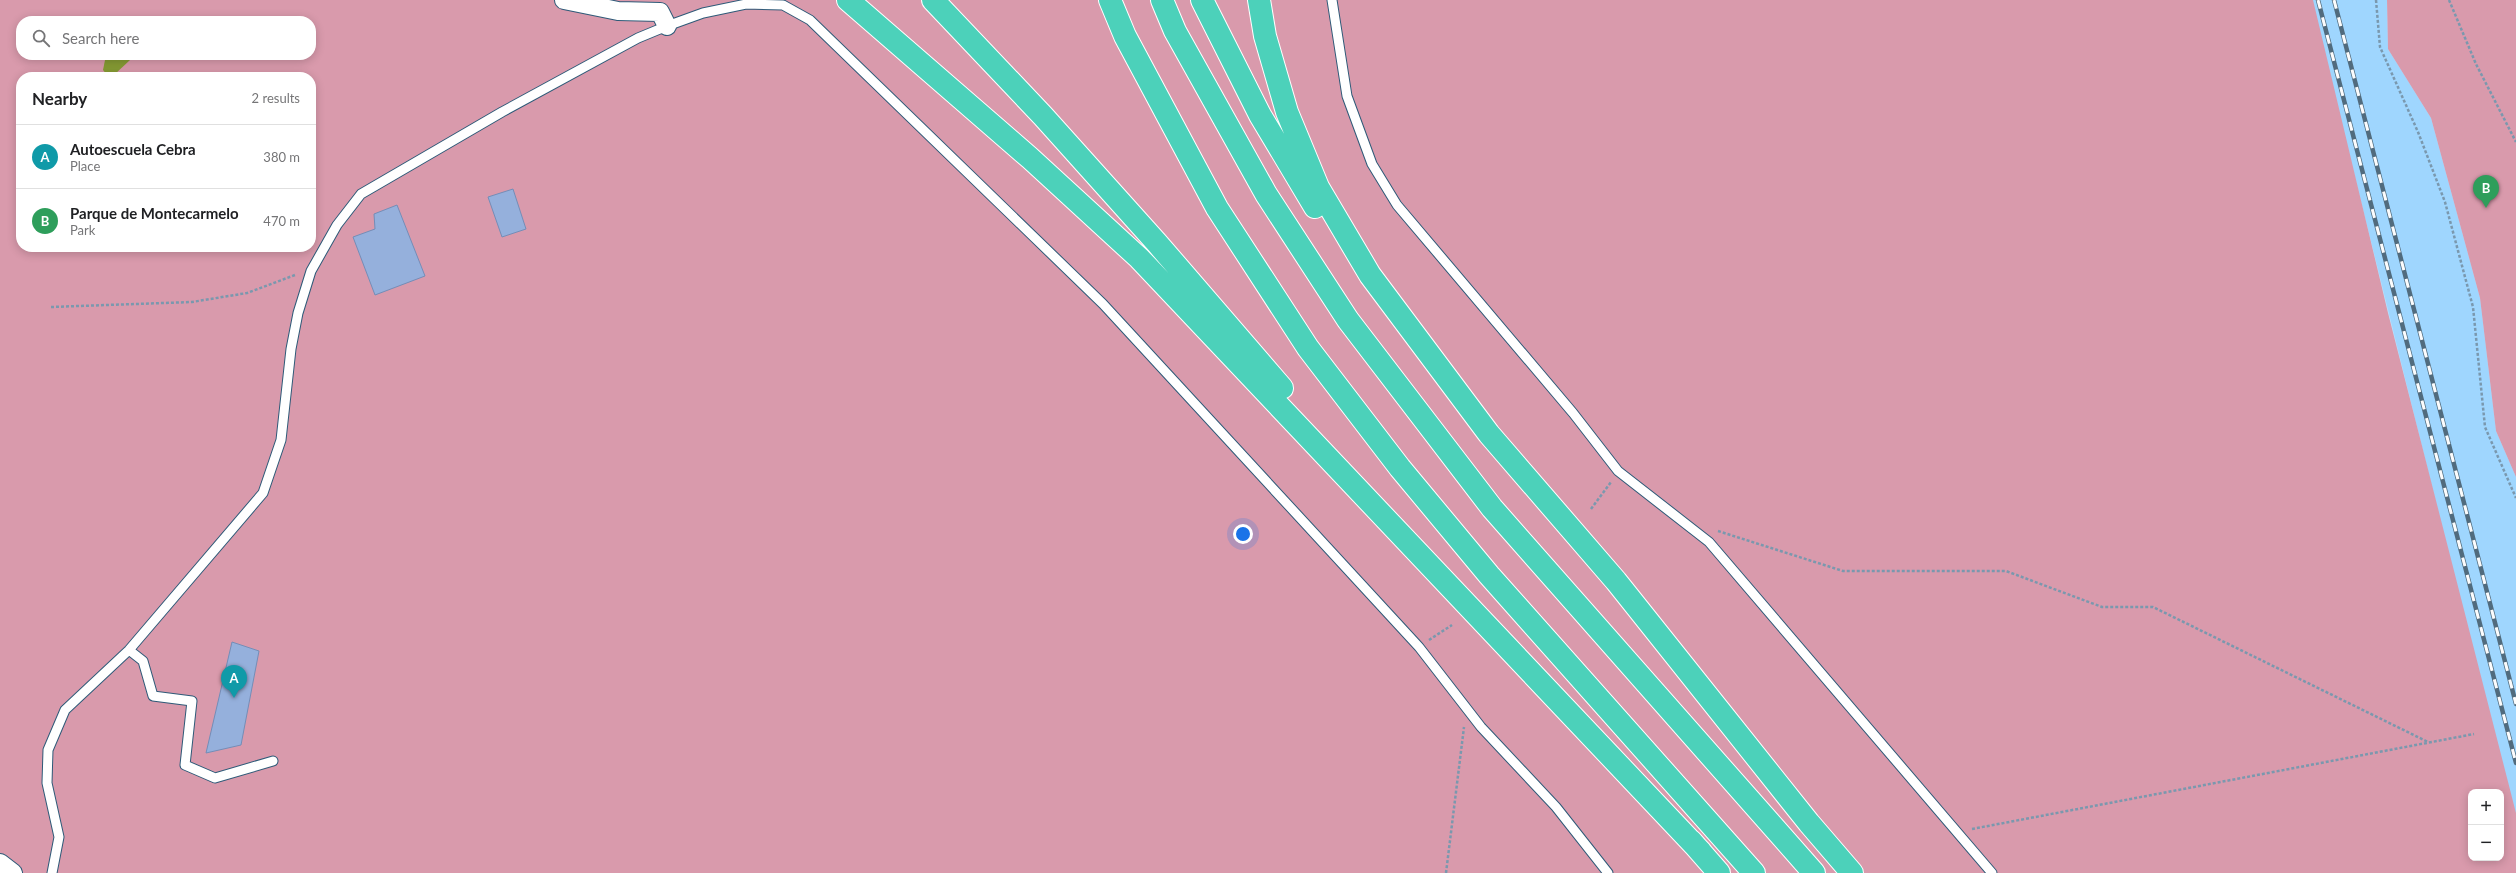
<!DOCTYPE html>
<html lang="en">
<head>
<meta charset="utf-8">
<style>
	:root { --surface:#fff; --page:#f6f6f6; --text:#202124; --muted:#757577; --line:#e0e0e0; --accent:#0f766e }
	body { margin:0; font-family:Lato,sans-serif; background:var(--page); color:var(--text) }
	.controls { position:absolute; right:12px; bottom:12px; display:grid; overflow:hidden; border-radius:8px; box-shadow:0 2px 10px #0003 }
	.controls button { width:36px; height:36px; display:grid; place-items:center; padding:0; border:0; border-bottom:1px solid var(--line); background:var(--surface); color:var(--text); font:20px sans-serif }
	.you { position:absolute; left:1243px; top:534px; width:14px; height:14px; margin:-10px; border:3px solid #fff; border-radius:50%; background:#1a73e8; box-shadow:0 0 0 6px #1a73e833 }
	.badge { display:grid; place-items:center; width:26px; height:26px; border-radius:50%; background:var(--accent); color:#fff; font-size:13px; font-weight:700 }
	.pin { position:absolute; translate:-50% -33px; filter:drop-shadow(0 1px 2px #0008) }
	.pin::after { content:''; position:absolute; top:21px; width:14px; height:12px; background:inherit; clip-path:polygon(0 0,100% 0,50% 100%) }
	.list { margin:0; padding:0; list-style:none }
	h2 { display:flex; justify-content:space-between; align-items:center; height:52px; margin:0; padding:0 16px; font-size:17px }
	h2 small { font-size:13px; font-weight:400; color:var(--muted) }
	.list li { display:grid; grid-template-columns:26px 1fr auto; gap:12px; align-items:center; box-sizing:border-box; height:64px; padding:0 16px; border-top:1px solid var(--line) }
	.list b { display:block; font-size:15px; white-space:nowrap }
	.list p { margin:0; font-size:13px; white-space:nowrap; color:var(--muted) }
	.list em { font-size:13px; font-style:normal; color:var(--muted) }
	.icon { flex:none; width:22px; height:22px; fill:none; stroke:currentColor; stroke-width:2; stroke-linecap:round; stroke-linejoin:round }
	.map { position:relative; flex:none; width:2516px; height:873px; overflow:hidden }
	.search { position:absolute; background:var(--surface); box-shadow:0 2px 10px #0003; left:16px; top:16px; width:300px; height:44px; display:flex; align-items:center; gap:10px; box-sizing:border-box; padding:0 14px; border-radius:16px; color:var(--muted); font-size:15px }
	.panel { position:absolute; background:var(--surface); box-shadow:0 2px 10px #0003; left:16px; top:72px; width:300px; height:180px; border-radius:16px }
	.map>svg:first-child { display:block }
	.built { fill:#9fd6fe }
	.green { fill:#d99aac; fill-rule:evenodd }
	.water { fill:#869b34 }
	.building { fill:#95b0dc; stroke:#748db7 }
	.lines { fill:none; stroke-linecap:round; stroke-linejoin:round }
	.lane-casing { stroke:#2e5a78; stroke-width:11 }
	.street-casing { stroke:#2e5a78; stroke-width:20 }
	.highway-casing { stroke:#fff; stroke-width:24 }
	.path { stroke:#7a98ae; stroke-width:2.5; stroke-dasharray:3 2; stroke-linecap:butt }
	.lane { stroke:#fff; stroke-width:9 }
	.street { stroke:#fff; stroke-width:18 }
	.highway { stroke:#4cd1ba; stroke-width:22 }
	.rail-casing { stroke:#516b7d; stroke-width:4.5 }
	.rail { stroke:#fcfcfc; stroke-width:3; stroke-dasharray:9; stroke-linecap:butt }
</style>
</head>
<body>
<div class="map">
<svg width="2516" height="873" viewBox="0 0 2516 873">
	<rect width="100%" height="100%" fill="#bbe1fd"/>
	<path class="built" d="M2311 0H2387L2388 49 2431 118 2480 298 2496 431 2516 477V838L2442 527Z"/>
	<path class="green" d="M0 0H2313L2388 313 2516 813V873H0ZM21 21H311V55H21ZM21 77H311V247H21ZM2471 792H2501V858H2471Z
		M2387 0H2516V477L2496 431 2480 298 2431 118 2388 49Z"/>
	<path class="water" d="M106 55H131L130 60 114 75H107L103 70Z"/>
	<path class="building" d="M513 189 526 229 502 237 488 197Z
		M397 205 425 276 375 295 353 237 375 229 374 214Z
		M232 642 259 651 241 745 206 753Z"/>
	<g class="lines">
		<g class="lane-casing">
			<path id="lane" d="M1332 0 1347 96 1372 164 1397 205 1573 413 1618 471 1709 542 1992 873
				M129 650 143 661 153 696 192 701 185 765 215 778 273 761
				M52 873 59 837 47 783 48 750 65 710 129 650 263 493 281 440 291 349 298 313 311 271 337 225 361 194 502 112 638 38 667 26 703 13 746 4 783 5 810 20 1103 304 1419 647 1481 727 1556 807 1608 873"/>
		</g>
		<g class="street-casing">
			<path id="street" d="M564 0 618 11 660 12 667 26
				M0 863 13 873"/>
		</g>
		<g class="highway-casing">
			<path id="highway" d="M848 0 1030 158 1139 258 1701 852
				M933 0 1043 116 1157 243 1282 388
				M1110 0 1125 36 1217 208 1308 348 1400 468 1489 575 1754 873
				M1162 0 1175 31 1266 194 1348 320 1492 508 1814 873
				M1202 0 1260 115 1315 207
				M1259 0 1265 36 1287 112 1318 187 1370 275 1489 434 1616 581 1809 823 1852 873
				M1691 841 1719 873"/>
		</g>
		<path class="path" d="M2376 0 2380 47 2418 132 2445 202 2473 307 2485 427 2516 498
			M2449 0 2476 64 2516 142
			M51 307 192 302 247 293 295 275
			M1591 509 1611 482
			M1718 531 1843 571H2006L2102 607H2153L2428 742
			M1429 640 1452 625
			M1972 829 2474 734
			M1446 873 1464 727"/>
		<use href="#lane" class="lane"/>
		<use href="#street" class="street"/>
		<use href="#highway" class="highway"/>
		<g class="rail-casing">
			<path id="rail" d="M2318 0 2516 763
				M2334 0 2516 704"/>
		</g>
		<use href="#rail" class="rail"/>
	</g>
</svg>
<div class="controls">
<button>+</button>
<button>−</button>
</div>
<div class="you"></div>
<div class="pin badge" style="left:234px;top:698px;background:#0f9aa8">A</div>
<div class="pin badge" style="left:2486px;top:208px;background:#2e9e5b">B</div>
<div class="search"><svg class="icon" aria-label="search" viewBox="0 0 24 24"><circle cx="10" cy="10" r="6"/><path d="M15 15l6 6"/></svg>Search here</div>
<section class="panel">
<h2>Nearby<small>2 results</small></h2>
<ul class="list">
<li><span class="badge" style="background:#0f9aa8">A</span><div><b>Autoescuela Cebra</b><p>Place</p></div><em>380 m</em></li>
<li><span class="badge" style="background:#2e9e5b">B</span><div><b>Parque de Montecarmelo</b><p>Park</p></div><em>470 m</em></li>
</ul>
</section>
</div>
</body>
</html>
